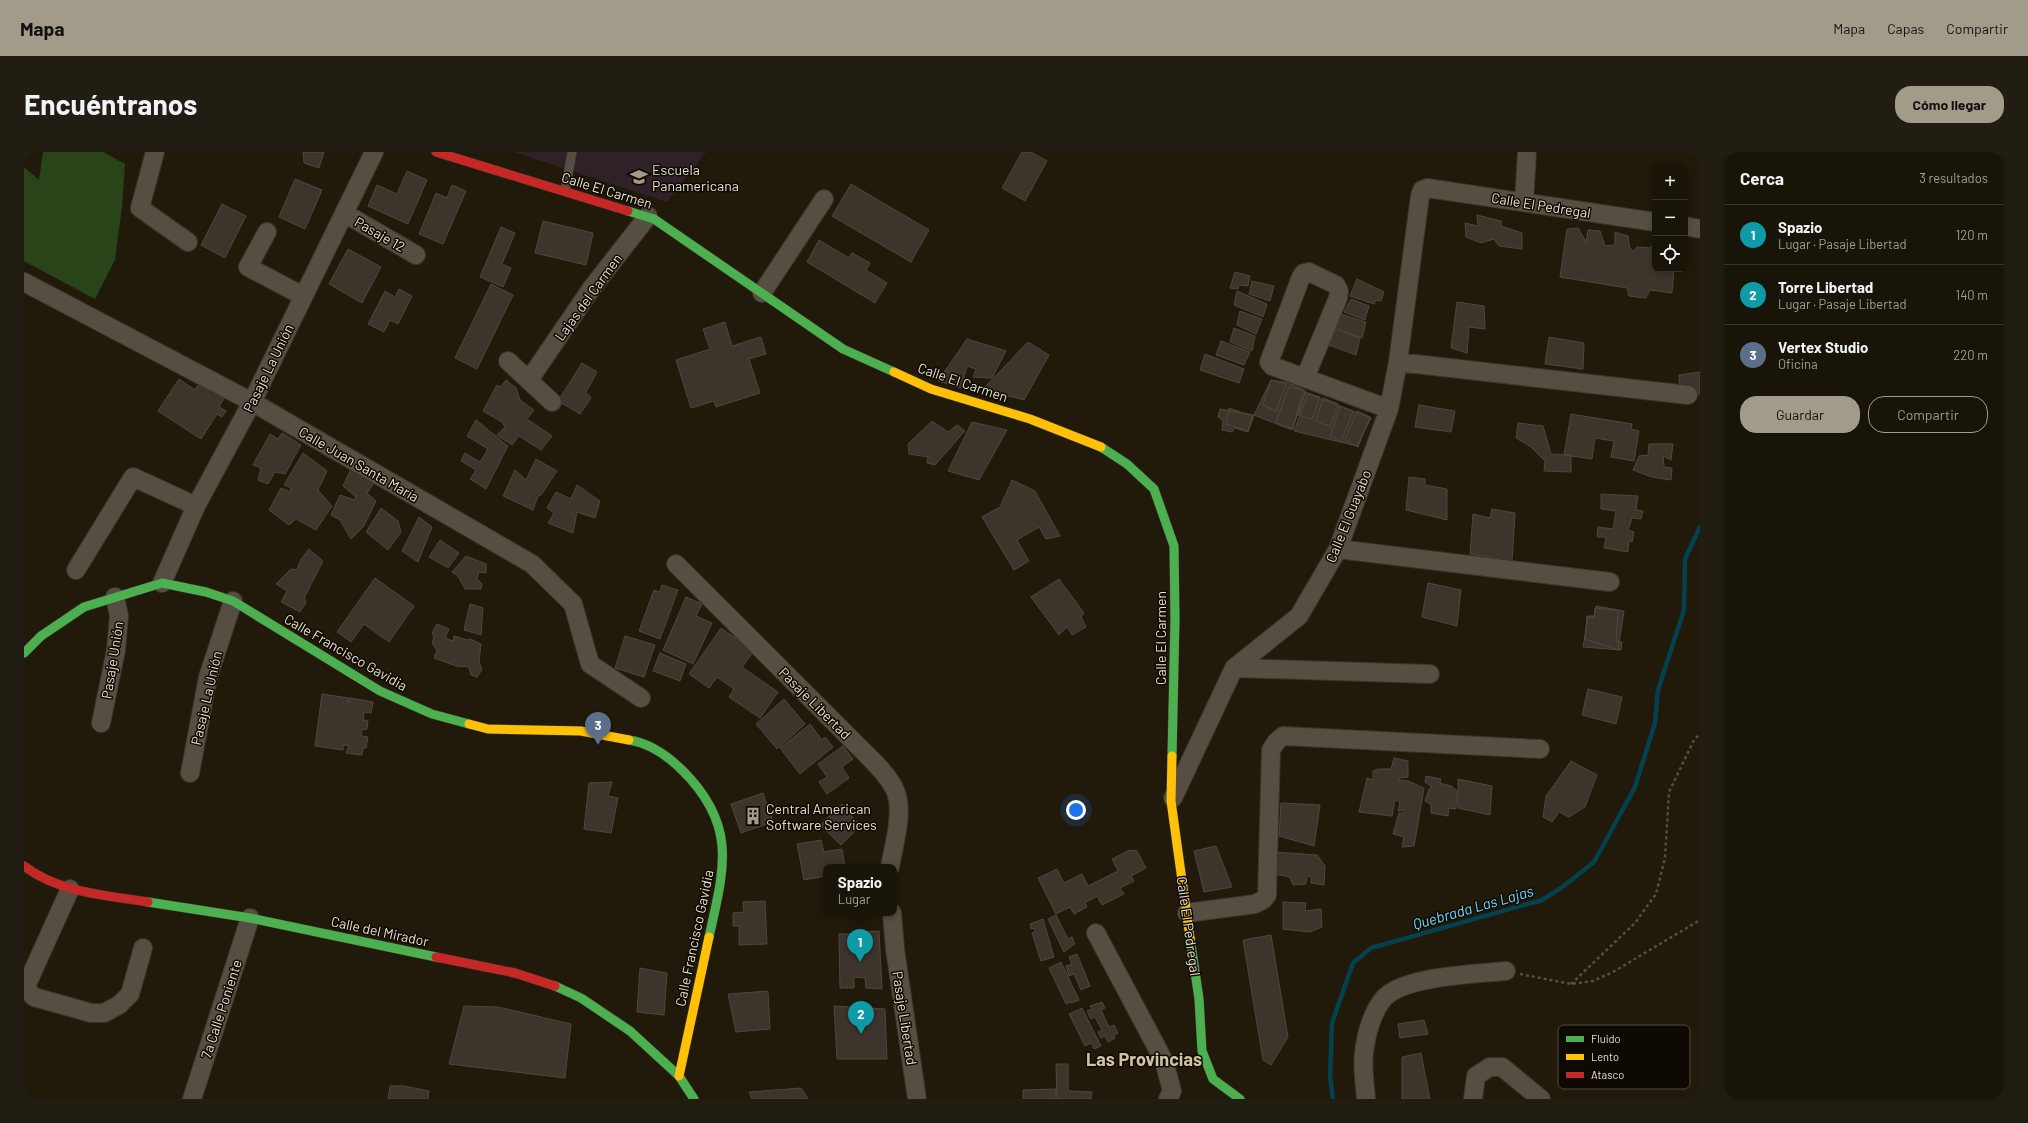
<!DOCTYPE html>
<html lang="es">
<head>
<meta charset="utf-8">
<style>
	:root { --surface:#191408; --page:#221d12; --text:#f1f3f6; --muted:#9f9e9c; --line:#373329; --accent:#a29b8a }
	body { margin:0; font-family:Barlow,sans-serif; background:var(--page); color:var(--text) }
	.controls { position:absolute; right:12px; top:12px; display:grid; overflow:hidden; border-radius:8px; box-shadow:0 2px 6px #0003 }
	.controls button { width:36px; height:36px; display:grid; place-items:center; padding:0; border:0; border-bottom:1px solid var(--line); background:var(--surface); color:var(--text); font:20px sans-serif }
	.you { position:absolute; left:1052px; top:658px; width:14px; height:14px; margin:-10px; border:3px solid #fff; border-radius:50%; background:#1a73e8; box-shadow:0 0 0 6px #1a73e833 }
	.badge { display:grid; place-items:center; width:26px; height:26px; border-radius:50%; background:var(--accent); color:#fff; font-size:13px; font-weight:700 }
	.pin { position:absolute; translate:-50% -33px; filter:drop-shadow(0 1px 2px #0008) }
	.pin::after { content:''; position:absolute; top:21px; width:14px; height:12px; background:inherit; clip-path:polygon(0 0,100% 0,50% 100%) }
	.popup { position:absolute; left:799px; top:712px; width:74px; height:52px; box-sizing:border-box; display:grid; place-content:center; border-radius:8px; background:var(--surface); filter:drop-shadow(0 1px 3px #0005); font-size:13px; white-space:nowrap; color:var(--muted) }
	.popup b { font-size:15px; color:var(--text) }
	.popup::after { content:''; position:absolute; left:50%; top:100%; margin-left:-8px; border:8px solid transparent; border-top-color:var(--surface) }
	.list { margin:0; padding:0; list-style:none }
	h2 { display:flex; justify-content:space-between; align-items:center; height:52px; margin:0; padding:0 16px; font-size:17px }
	h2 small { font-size:13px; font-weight:400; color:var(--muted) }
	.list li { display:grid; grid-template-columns:26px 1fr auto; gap:12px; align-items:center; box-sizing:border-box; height:60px; padding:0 16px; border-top:1px solid var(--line) }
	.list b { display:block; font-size:15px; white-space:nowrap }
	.list p { margin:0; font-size:13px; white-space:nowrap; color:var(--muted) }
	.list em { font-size:13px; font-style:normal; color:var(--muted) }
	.actions { display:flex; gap:8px; padding:12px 16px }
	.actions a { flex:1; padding:9px 0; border:1px solid var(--accent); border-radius:16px; text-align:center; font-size:14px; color:var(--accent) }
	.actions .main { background:var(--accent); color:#111 }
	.icon { flex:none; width:22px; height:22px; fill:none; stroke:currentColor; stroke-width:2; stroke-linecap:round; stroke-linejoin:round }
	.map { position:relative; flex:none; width:1676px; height:947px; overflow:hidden; border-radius:16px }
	header { display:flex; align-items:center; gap:24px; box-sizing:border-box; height:56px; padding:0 20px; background:var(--accent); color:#111 }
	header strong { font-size:19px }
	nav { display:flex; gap:22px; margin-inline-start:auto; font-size:14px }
	.intro { display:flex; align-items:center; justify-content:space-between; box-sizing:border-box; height:96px; padding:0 24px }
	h1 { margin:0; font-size:28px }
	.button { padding:10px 18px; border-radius:16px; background:var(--accent); color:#111; font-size:14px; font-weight:700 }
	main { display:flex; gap:24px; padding:0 24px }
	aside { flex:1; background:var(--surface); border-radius:16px; box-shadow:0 2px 6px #0003 }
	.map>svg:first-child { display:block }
	.education { fill:#302027 }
	.green { fill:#2a441a }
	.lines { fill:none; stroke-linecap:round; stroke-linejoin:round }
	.stream { stroke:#03414f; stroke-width:4.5 }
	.building { fill:#3d342c; stroke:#50463d }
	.lane-casing { stroke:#3b3528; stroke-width:10 }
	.street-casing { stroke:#3b3528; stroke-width:20 }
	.fast-casing { stroke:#3b3528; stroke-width:10 }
	.slow-casing { stroke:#3b3528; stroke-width:10 }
	.jam-casing { stroke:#3b3528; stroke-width:10 }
	.path { stroke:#554f45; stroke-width:2.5; stroke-dasharray:3 3; stroke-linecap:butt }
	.lane { stroke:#564e43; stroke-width:9 }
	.street { stroke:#564e43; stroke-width:18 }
	.fast { stroke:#4caf50; stroke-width:9 }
	.slow { stroke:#ffc107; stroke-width:9 }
	.jam { stroke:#c62828; stroke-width:9 }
	.labels { text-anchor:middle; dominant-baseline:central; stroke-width:3; stroke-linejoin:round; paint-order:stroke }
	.poi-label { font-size:14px; fill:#e7e0cf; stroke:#0e0902; text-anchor:start }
	.street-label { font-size:14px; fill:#e7e0cf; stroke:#0e0902 }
	.water-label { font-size:15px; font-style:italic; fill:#68d9fc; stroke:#0e0902 }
	.district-label { font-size:18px; font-weight:bold; fill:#d0c3a2; stroke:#0e0902 }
	.key { fill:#0e0902; stroke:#4f4a40; stroke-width:1 }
	.key-label { font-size:11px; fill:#e7e0cf }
</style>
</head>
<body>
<header>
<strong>Mapa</strong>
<nav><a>Mapa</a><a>Capas</a><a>Compartir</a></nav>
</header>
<div class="intro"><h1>Encuéntranos</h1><a class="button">Cómo llegar</a></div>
<main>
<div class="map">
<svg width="1676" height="947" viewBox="0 0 1676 947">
	<rect width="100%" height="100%" fill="#211a0b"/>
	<path class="education" d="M490 0H682L643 50Z"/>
	<path class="green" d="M19 0H79L101 12 98 55 91 108 71 147 0 109V15L15 28Z"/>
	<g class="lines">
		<path class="stream" d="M1309 947 1306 924 1308 871 1329 811 1347 796 1518 748 1537 736 1570 710 1611 635 1631 571 1634 538 1660 458 1661 407 1676 375"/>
	</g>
	<path class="building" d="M279 0H300L295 16 280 11Z
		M998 0H1007L1023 9 1001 49 978 36Z
		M383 19 403 28 384 72 344 54 353 33 373 42Z
		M271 27 298 38 281 77 255 65Z
		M827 32 905 78 887 110 808 64Z
		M428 33 442 39 419 92 395 82 412 41 423 46Z
		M198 52 222 64 201 106 177 93Z
		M1453 63 1477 69V74L1498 81V97L1475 94 1470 87 1457 91 1442 85 1441 71 1454 74Z
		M519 69 569 81 562 113 511 101Z
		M477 75 491 81 478 112 487 116 479 135 456 125Z
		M1554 76 1562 90 1564 78 1576 79 1581 94 1591 93V80L1604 84 1606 97 1610 99 1613 95 1627 96 1631 86V117H1650L1648 141 1626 138 1622 146 1605 144 1603 136 1536 125 1543 77Z
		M795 88 825 106 828 101 846 111 842 118 863 131 851 151 783 110Z
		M324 97 357 115 338 151 305 132Z
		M1211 120 1226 124 1224 134 1215 133 1214 137 1206 136Z
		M1333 127 1360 140 1357 149 1352 148 1350 152 1326 144Z
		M1228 129 1250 134 1246 149 1225 142Z
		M467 132 489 143 453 217 431 206Z
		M375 137 388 144 374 172 366 168 360 180 344 172 361 139 371 145Z
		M1213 139 1243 152 1239 165 1210 153Z
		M1327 147 1345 154 1341 168 1320 160Z
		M1433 150 1460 154 1461 177 1445 175 1443 201 1427 196Z
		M1216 159 1238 167 1232 182 1213 173Z
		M1317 162 1342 170 1338 186 1313 176Z
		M701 170 708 194 737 185 742 202 725 207 736 241 692 255 690 249 667 256 652 208 686 197 679 177Z
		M1210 176 1231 184 1228 199 1206 190Z
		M1312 177 1336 186 1332 203 1305 193Z
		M1525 185 1560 191 1559 217 1521 212Z
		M943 187 982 199 968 226 949 225 952 217 943 214 937 236 914 229Z
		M1197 189 1226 200 1220 213 1192 203Z
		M1004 190 1025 203 1000 248 959 237Z
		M1181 202 1220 217 1215 231 1176 218Z
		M558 211 573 220 562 240 567 246 556 262 534 249Z
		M1676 220V242L1656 240 1655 223Z
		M155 227 171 238 176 230 201 245 195 255 202 259 198 265 193 262 177 287 134 259Z
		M482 228 492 236 496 248 510 258 503 267 528 284 517 298 495 284 488 293 473 283 481 275 478 270 459 259 473 233 477 235Z
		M1247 228 1262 232 1252 259 1239 253Z
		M1247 228 1265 231 1282 239 1268 278 1230 263Z
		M1265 235 1279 238 1269 277 1252 270Z
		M1281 240 1296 245 1288 267 1274 263Z
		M1284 242 1347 266 1333 294 1270 279Z
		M1299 246 1314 252 1306 274 1292 269Z
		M1395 253 1431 259 1427 280 1391 275Z
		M1316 254 1329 259 1317 290 1306 284Z
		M1205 256 1228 264 1224 279 1202 272Z
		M1196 257 1230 263 1224 280 1211 276 1208 280 1198 278 1199 268 1194 265Z
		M1333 259 1346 265 1334 295 1321 288Z
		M1547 262 1608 272 1607 277 1615 279 1610 309 1587 305 1590 289 1571 286 1568 307 1540 303Z
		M452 268 484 294 462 337 446 327 452 318 437 309 441 301 456 310 464 297 443 284Z
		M908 269 924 280 933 273 941 279 911 313 903 311 904 305 885 302 884 292Z
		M948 270 983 278 955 328 924 319Z
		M1494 271 1519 274 1527 302 1547 303V320L1520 319 1521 309 1507 295 1492 286Z
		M258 281 277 293 261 322 251 320 244 332 234 328 237 316 229 313 246 282 254 287Z
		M1625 292H1649L1647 308 1639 304 1640 315 1648 316 1647 328 1628 325 1609 318 1615 304 1624 303Z
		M279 301 303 319 294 338 308 354 292 378 272 367 265 373 245 358 257 336 266 340 267 336 260 333Z
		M512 307 533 319 517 343 514 344 509 358 479 344 491 318 502 328Z
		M328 315 350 331 343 341 352 349 340 374 327 387 316 368 307 363 316 343 330 348 332 345 319 334Z
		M1385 325 1401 327V333L1423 337V368L1382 358Z
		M988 328 1011 339 1036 384 1022 387 1015 375 993 388 1005 409 990 418 958 365 976 355Z
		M553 333 576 349 571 366 553 360 549 381 524 371 530 361 523 356 532 340 547 347Z
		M1577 342 1614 344 1612 358 1619 359 1617 367 1608 366 1604 378 1610 380 1608 390 1605 388 1604 400 1580 396 1582 385H1573L1574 375 1589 377 1592 359 1577 357Z
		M357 356 374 369 377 380 364 398 342 380Z
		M1468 357 1491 361 1488 409 1446 402 1449 362 1466 366Z
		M395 365 408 375 394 410 378 399Z
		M416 388 435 401 424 416 405 405Z
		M285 397 299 409 280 446 282 450 276 460 257 450 263 439 252 432 267 417 273 418 277 407Z
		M442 404 462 412V421L455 420 453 427 458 432 457 437H441L434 424 428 420Z
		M351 426 390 454 365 490 340 472 327 490 313 480Z
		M1035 427 1060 461 1057 465 1062 475 1048 483 1043 475 1035 483 1007 445Z
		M1404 431 1437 438 1433 474 1398 465Z
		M638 433 654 438 636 487 615 479 630 438 636 440Z
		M662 445 678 452 672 464 688 471 669 512 639 498Z
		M446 452 459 456 457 483 440 478Z
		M1572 454 1600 459 1594 498 1561 487 1563 464H1570Z
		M1571 456 1594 459 1592 489 1598 490 1597 498 1559 495 1564 465 1570 466Z
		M413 472 425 477 421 486 429 489 430 484 443 488 446 487 457 492 455 510 458 518 453 525 447 523 445 515 432 514 410 506 413 498 408 491 410 485 408 481Z
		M697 476 730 499 718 515 754 540 736 566 705 545 710 537 693 525 685 536 665 522Z
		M601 484 631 493 620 525 591 516Z
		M636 501 662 512 656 529 629 519Z
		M1564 537 1598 545 1592 572 1558 563Z
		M298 542 325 546 324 551 326 546 349 550 347 561 340 560 339 568 344 569 343 577 337 578 338 584 344 585 342 596H339L338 603 322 601 325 594 319 593V598L291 594Z
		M760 547 781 572 753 597 732 572Z
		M786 572 798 588 801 585 809 595 776 622 756 596Z
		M819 594 829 607 818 615 825 626 803 642 795 630 803 625 794 612Z
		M1370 606 1384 609V625L1376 626 1374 628 1384 629 1400 636 1390 694 1378 695 1380 685 1369 682 1375 661H1380L1381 658 1374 659 1376 650 1371 648 1368 664 1335 660 1343 626 1349 628V619L1354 617H1367Z
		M1547 609 1573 623 1561 655 1545 665 1535 660 1528 670 1519 665 1522 644Z
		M1402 624 1417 627 1416 631 1427 634 1433 639 1432 657 1425 656 1424 664 1407 661V652L1401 649 1405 637 1408 635 1401 630Z
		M1434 627 1468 634 1466 663 1434 656Z
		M588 630 584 644 594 646 587 681 560 677 565 631Z
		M739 641 749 670 717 681 707 652Z
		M1257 651 1296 653 1290 694 1255 684Z
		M818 652 836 674 817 693 796 673Z
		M797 688 800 700 818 697 821 715H802V724L780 728 773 692Z
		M1192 694 1208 735 1180 740 1170 699Z
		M1106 698 1113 699 1122 716 1107 724 1110 729 1096 736 1100 742 1078 753 1073 744 1061 751 1063 755 1050 762 1046 755 1032 762 1014 726 1033 717 1040 731 1058 722 1064 734 1094 719 1088 707Z
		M1251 700 1293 703 1301 714 1300 733 1287 731V725L1283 724 1282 732 1269 733 1266 725 1251 722Z
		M741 749 743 792 715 793V774H709V761L720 760 719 750Z
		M1259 750 1282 751 1281 759 1297 757 1298 775 1286 780 1259 777Z
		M1032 763 1044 787 1048 785 1051 792 1040 800 1024 767Z
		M1019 767 1030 805 1017 809 1008 781 1011 780 1010 776 1007 777 1006 772Z
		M855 779 858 837 842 836 841 826 830 825V836H816L815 782H827L829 794 841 793 840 780Z
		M1247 783 1264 885 1247 913 1239 908 1219 788Z
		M1053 802 1066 834 1057 838 1050 822 1045 824 1042 814 1048 812 1045 805Z
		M1037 810 1055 848 1047 851 1046 850 1042 852 1025 816Z
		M616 816 643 821 640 863 613 860Z
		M744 839 746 877 712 880 704 842Z
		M1078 850 1081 856 1077 858 1085 875 1090 873 1094 881 1090 883 1091 886 1084 890 1081 884 1077 886 1074 880 1078 878 1071 865 1067 867 1063 859 1068 857 1066 854Z
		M440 854 474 855 547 872 541 926 425 912Z
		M810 854 861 857 863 907H813Z
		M1058 856 1077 894 1070 897 1067 891 1061 894 1045 862Z
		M1400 868 1404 882 1376 886 1374 872Z
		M1397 901 1406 947H1378V905Z
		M1032 912H1044V939L1068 940 1067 947H1033Z
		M366 934H380L405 939 404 947H364Z
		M777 936 784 947H728L725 940Z
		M1032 937V947H999V938Z"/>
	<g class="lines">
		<g class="lane-casing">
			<path id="lane" d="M541 39 548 0"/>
		</g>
		<g class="street-casing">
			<path id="street" d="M131 0 116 56 164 90
				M1500 50 1503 0
				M320 61 392 103
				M1661 74 1676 77
				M243 80 224 115 279 144
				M0 130 228 250 508 412 549 452 566 512 617 546
				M738 141 800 47
				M484 209 528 250
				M1374 210 1664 243
				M1281 226 1314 146 1315 139 1312 133 1285 120 1280 121 1277 125 1245 210 1248 214 1365 257
				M505 228 567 137 624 64
				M1314 397 1586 430
				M652 412 838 598C849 609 863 622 870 636 881 656 870 692 866 715
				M52 418 109 325 172 354
				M138 431 172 354 228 250 350 0
				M1210 516 1406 522
				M77 571 92 498 95 464 91 445
				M166 621 184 525 209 449
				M1149 646 1210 516 1275 464 1314 397 1365 257 1374 210 1396 44 1398 38 1403 36 1631 70
				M46 737 3 832 4 839 10 845 67 861H80L95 853 106 842 119 796
				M868 761 871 797 893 947
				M1163 761 1231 752 1239 748 1243 743 1247 598 1252 590 1259 584 1516 597
				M1072 781 1140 909 1148 939 1144 947
				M168 947 226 766
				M1342 947C1341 932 1338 916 1340 901 1342 883 1348 859 1361 845 1382 824 1452 822 1482 819
				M1449 947 1452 924 1466 915H1478L1517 947"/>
		</g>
		<g class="fast-casing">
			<path id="fast" d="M604 59 630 67 819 197 870 220
				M1077 295 1103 312 1130 337 1150 394 1151 467 1148 604
				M0 501 17 484 60 455 138 431 182 440 209 449 356 539 408 562 445 572
				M605 588C626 591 644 604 659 619 714 674 700 717 685 785
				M124 750 226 766 412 805
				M1166 786 1175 847 1178 899 1189 927 1216 947
				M531 834 557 846 606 879 655 924 670 947"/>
		</g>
		<g class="slow-casing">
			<path id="slow" d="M870 220 907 237 1006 267 1077 295
				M445 572 464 577 557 579 605 588
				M1148 604 1147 649 1166 786
				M655 924 685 785"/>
		</g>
		<g class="jam-casing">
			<path id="jam" d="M412 0 604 59
				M0 714C35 741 82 743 124 750
				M412 805 491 821 531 834"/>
		</g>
		<path class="path" d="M1496 822 1547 832 1569 829 1589 820 1676 768
			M1547 832 1611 771 1632 742 1641 706 1645 640 1670 588 1676 582"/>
		<use href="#lane" class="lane"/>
		<use href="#street" class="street"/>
		<use href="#fast" class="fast"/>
		<use href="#slow" class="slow"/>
		<use href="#jam" class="jam"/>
	</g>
	<defs>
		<g id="school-bare" transform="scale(1.38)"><path d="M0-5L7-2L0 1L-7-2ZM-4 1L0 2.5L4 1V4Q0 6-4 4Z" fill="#a29b8a" stroke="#0e0902" stroke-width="2.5" paint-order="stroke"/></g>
		<g id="building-bare" transform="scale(1.38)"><path d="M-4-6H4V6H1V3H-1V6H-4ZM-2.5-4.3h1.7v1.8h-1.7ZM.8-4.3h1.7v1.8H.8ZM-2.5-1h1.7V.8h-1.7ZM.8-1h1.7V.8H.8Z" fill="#a29b8a" stroke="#0e0902" stroke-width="2.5" paint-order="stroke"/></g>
	</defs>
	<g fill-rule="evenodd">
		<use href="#school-bare" x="615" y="25"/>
		<use href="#building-bare" x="729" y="664"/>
	</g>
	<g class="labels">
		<g class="poi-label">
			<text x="628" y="17">Escuela<tspan x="628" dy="16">Panamericana</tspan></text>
			<text x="742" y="656">Central American<tspan x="742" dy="16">Software Services</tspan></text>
		</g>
		<g class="street-label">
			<text transform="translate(583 38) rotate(17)">Calle El Carmen</text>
			<text transform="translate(1517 53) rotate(9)">Calle El Pedregal</text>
			<text transform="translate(356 82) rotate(30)">Pasaje 12</text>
			<text transform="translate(564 145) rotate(-54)">Lajas del Carmen</text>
			<text transform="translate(244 216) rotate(-64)">Pasaje La Unión</text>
			<text transform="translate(939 230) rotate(19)">Calle El Carmen</text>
			<text transform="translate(335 312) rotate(30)">Calle Juan Santa María</text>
			<text transform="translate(1324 364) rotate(-68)">Calle El Guayabo</text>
			<text transform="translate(1136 486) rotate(-90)">Calle El Carmen</text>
			<text transform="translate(322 500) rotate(30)">Calle Francisco Gavidia</text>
			<text transform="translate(88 508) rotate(-81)">Pasaje Unión</text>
			<text transform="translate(182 546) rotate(-77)">Pasaje La Unión</text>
			<text transform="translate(791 551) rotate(45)">Pasaje Libertad</text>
			<text transform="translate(1165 774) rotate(82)">Calle El Pedregal</text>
			<text transform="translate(356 779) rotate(12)">Calle del Mirador</text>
			<text transform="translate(670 786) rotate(-78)">Calle Francisco Gavidia</text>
			<text transform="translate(197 857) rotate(-72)">7a Calle Poniente</text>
			<text transform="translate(881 866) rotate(81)">Pasaje Libertad</text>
		</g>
		<g class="water-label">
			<text transform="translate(1449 755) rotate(-16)">Quebrada Las Lajas</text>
		</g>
		<g class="district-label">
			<text x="1120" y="907">Las Provincias</text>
		</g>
	</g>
	<rect x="1534" y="873" width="132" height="64" rx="6" class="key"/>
	<rect x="1542" y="884" width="18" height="6" fill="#4caf50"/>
	<rect x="1542" y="902" width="18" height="6" fill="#ffc107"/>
	<rect x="1542" y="920" width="18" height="6" fill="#c62828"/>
	<g class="key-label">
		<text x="1567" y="891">Fluido</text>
		<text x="1567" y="909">Lento</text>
		<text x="1567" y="927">Atasco</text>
	</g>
</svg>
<div class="controls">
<button>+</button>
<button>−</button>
<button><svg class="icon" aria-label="locate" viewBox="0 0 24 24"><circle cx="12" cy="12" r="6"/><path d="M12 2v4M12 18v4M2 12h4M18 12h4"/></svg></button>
</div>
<div class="you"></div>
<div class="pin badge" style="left:836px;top:810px;background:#0f9aa8">1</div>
<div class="popup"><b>Spazio</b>Lugar</div>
<div class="pin badge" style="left:837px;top:882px;background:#0f9aa8">2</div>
<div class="pin badge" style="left:574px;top:593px;background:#5c6f8a">3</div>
</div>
<aside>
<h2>Cerca<small>3 resultados</small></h2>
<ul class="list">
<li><span class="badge" style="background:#0f9aa8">1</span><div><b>Spazio</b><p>Lugar · Pasaje Libertad</p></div><em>120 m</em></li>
<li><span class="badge" style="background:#0f9aa8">2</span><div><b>Torre Libertad</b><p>Lugar · Pasaje Libertad</p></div><em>140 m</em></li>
<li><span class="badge" style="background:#5c6f8a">3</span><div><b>Vertex Studio</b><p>Oficina</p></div><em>220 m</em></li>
</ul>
<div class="actions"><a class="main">Guardar</a><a>Compartir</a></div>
</aside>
</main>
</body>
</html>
